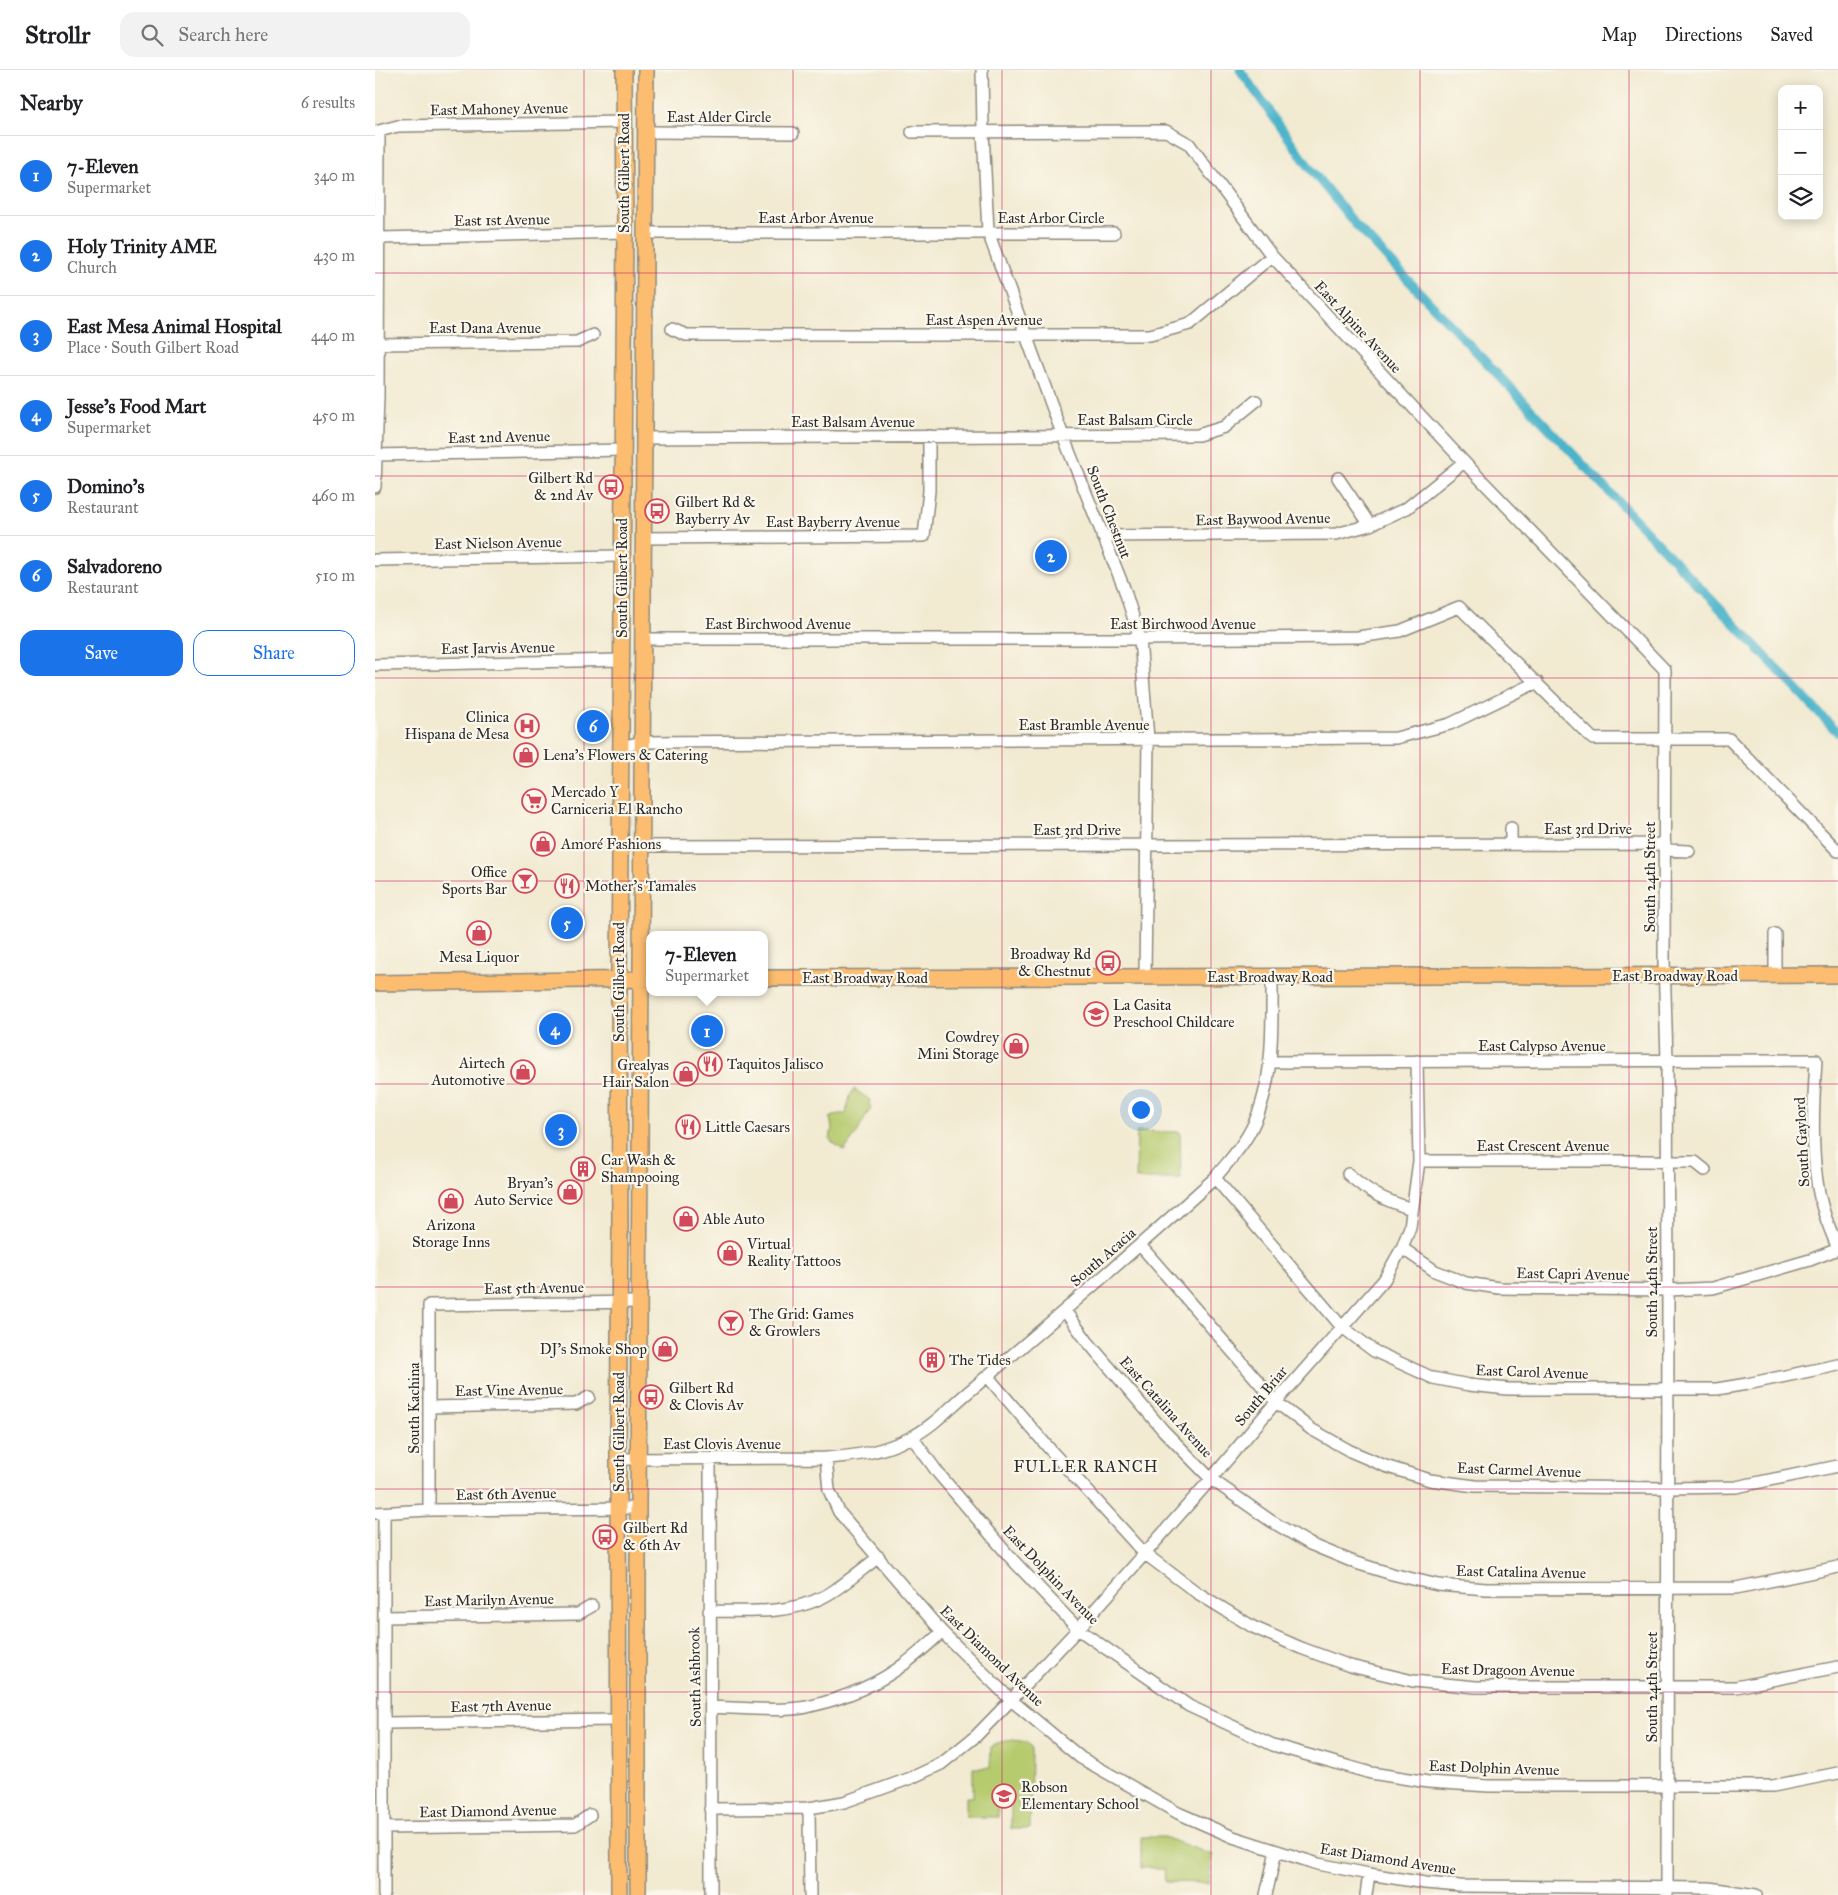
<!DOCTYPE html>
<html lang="en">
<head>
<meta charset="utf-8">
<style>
	:root { --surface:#fff; --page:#f2f2f2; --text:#202124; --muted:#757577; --line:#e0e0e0; --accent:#1a73e8 }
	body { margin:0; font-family:"IM FELL Great Primer",serif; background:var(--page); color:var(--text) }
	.controls { position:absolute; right:15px; top:15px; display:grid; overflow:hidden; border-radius:10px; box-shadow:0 2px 12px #0003 }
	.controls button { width:45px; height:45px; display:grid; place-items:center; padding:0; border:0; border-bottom:1px solid var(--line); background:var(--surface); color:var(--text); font:25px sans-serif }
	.you { position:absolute; left:765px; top:1039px; width:18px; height:18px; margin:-12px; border:4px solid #fff; border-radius:50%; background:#1a73e8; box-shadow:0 0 0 8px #1a73e833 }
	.badge { display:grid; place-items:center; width:32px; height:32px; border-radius:50%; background:var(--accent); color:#fff; font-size:16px; font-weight:700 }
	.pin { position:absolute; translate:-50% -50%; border:2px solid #fff; box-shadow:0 1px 5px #0006 }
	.popup { position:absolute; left:271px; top:861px; width:122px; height:65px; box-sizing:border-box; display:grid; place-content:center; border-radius:10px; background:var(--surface); filter:drop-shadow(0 1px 4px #0005); font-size:16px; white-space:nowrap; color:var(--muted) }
	.popup b { font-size:19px; color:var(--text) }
	.popup::after { content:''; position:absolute; left:50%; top:100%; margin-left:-10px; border:10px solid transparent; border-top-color:var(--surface) }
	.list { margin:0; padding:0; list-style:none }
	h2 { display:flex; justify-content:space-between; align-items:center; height:65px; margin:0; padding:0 20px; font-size:21px }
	h2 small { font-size:16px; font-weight:400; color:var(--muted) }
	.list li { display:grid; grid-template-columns:32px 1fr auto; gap:15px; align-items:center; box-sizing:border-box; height:80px; padding:0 20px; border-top:1px solid var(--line) }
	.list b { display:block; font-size:19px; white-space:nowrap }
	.list p { margin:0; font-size:16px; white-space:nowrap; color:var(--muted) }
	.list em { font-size:16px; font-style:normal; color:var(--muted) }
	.actions { display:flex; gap:10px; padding:15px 20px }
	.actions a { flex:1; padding:11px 0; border:1px solid var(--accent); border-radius:15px; text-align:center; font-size:18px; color:var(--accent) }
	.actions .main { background:var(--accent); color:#fff }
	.icon { flex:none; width:28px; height:28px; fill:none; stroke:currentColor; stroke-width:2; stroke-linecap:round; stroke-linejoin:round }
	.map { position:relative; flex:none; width:1463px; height:1825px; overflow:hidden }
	header { display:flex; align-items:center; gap:30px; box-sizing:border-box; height:70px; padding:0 25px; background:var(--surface); border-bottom:1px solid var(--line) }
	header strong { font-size:24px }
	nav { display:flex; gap:28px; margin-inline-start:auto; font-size:18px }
	.search { width:350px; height:45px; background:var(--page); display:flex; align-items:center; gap:12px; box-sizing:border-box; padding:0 18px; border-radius:15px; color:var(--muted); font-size:19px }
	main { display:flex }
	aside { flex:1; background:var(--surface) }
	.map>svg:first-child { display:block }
	.green { fill:#b6ca6e; stroke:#707a4c }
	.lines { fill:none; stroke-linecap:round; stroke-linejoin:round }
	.canal { stroke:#4cb4ca; stroke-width:9 }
	.minor-casing { stroke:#8e8a7e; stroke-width:14 }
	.major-casing { stroke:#8e8a7e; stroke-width:18 }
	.minor { stroke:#fff; stroke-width:11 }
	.major { stroke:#fcbd6f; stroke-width:15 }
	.grid { fill:none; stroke:#c2185b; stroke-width:1; stroke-opacity:0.55 }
	.labels { text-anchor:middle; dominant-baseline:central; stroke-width:4.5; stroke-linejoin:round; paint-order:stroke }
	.street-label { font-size:15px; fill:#2b2b2b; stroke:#fbf7ec }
	.poi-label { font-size:15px; fill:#2b2b2b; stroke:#fbf7ec; text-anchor:start }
	.neighbourhood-label { font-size:16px; letter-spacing:1px; fill:#2b2b2b; stroke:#fbf7ec }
</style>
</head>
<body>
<header>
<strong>Strollr</strong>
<div class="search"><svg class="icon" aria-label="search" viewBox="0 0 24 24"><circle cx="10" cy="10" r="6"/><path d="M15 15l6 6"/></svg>Search here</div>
<nav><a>Map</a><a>Directions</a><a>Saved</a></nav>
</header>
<main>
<aside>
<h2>Nearby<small>6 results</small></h2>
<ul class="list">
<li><span class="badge">1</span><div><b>7-Eleven</b><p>Supermarket</p></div><em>340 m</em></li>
<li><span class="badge">2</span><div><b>Holy Trinity AME</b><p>Church</p></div><em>430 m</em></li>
<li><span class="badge">3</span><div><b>East Mesa Animal Hospital</b><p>Place · South Gilbert Road</p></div><em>440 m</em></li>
<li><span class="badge">4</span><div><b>Jesse's Food Mart</b><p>Supermarket</p></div><em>450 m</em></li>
<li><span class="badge">5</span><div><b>Domino's</b><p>Restaurant</p></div><em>460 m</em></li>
<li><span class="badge">6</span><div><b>Salvadoreno</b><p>Restaurant</p></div><em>510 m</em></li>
</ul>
<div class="actions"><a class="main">Save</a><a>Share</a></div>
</aside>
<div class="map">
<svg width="1463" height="1825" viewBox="0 0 1463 1825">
	<rect width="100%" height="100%" fill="#fbf7ec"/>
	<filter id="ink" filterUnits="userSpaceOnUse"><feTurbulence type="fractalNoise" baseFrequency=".02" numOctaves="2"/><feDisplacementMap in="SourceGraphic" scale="10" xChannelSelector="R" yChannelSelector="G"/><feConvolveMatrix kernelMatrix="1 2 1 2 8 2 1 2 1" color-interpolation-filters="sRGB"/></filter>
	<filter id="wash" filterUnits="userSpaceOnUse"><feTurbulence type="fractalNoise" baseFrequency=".0096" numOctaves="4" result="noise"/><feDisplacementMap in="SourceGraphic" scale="20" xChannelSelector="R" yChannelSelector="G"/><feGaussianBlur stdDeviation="1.12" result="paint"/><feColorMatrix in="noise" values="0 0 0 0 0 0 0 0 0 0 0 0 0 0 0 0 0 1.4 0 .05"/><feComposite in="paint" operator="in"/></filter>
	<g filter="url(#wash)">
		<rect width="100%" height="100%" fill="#f2ead1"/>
		<path class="green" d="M479 1019 495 1030 494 1034 496 1037 482 1063 469 1081 455 1070 457 1058 455 1048 463 1044H471L475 1026Z
			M762 1061 805 1062 806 1109H761Z
			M638 1670 652 1672 656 1677 655 1759H636V1726L623 1727V1747H591V1727H598V1698H615L616 1677 626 1672Z
			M766 1767H789L838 1785 833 1813 790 1812 789 1798H766Z"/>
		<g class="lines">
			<path class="canal" d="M865 0 937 101 980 154 1463 663"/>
		</g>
	</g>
	<g filter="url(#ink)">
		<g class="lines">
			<g class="minor-casing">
				<path id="minor" d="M607 0 608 61 613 162 688 366 749 518 765 569 773 669 770 906
					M0 62 23 56 249 52
					M270 62 418 63
					M537 62 791 61 814 74 897 186 1089 392 1290 600 1289 890 1292 990 1293 1220 1292 1825
					M269 163H739
					M5 168 250 162
					M297 259 311 265H775L815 254 897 186
					M0 274 202 272 218 265
					M268 368 823 365 849 357 881 331
					M0 385 248 380
					M963 408 995 455
					M0 417 3 327 4 62
					M727 466 961 464 995 455 1032 438 1089 392
					M267 468 549 466 554 421V366
					M0 490 247 486
					M267 569H765L983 567 1025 561 1084 537 1218 669H1354L1463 781
					M0 595 247 590
					M246 677 267 672 1021 668 1075 654 1162 612
					M1136 758V774
					M267 776 1290 774
					M1290 780 1314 781
					M1400 864V905
					M894 992 1441 990C1438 1036 1435 1096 1448 1139 1452 1153 1458 1166 1463 1179
					M1044 1091H1271L1320 1092 1330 1100
					M973 1104C996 1124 1009 1130 1037 1139
					M840 1108 966 1256 999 1281 1058 1308 1094 1315 1133 1319H1342L1372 1314 1463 1295
					M765 1175 901 1332 936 1359 975 1381 1010 1396 1055 1410 1100 1416 1293 1418 1361 1417 1463 1396
					M1027 1178 1060 1201 1091 1213 1124 1218 1293 1220 1338 1218 1435 1190 1463 1179
					M690 1241 712 1271 788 1360 836 1409 896 1451 935 1474 981 1493 1017 1504 1063 1515 1111 1519 1361 1518 1463 1497
					M613 1307 678 1383 769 1483 821 1522 878 1557 926 1578 975 1596 1038 1611 1101 1617H1361L1463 1597
					M54 1337 201 1334 214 1327
					M537 1367 563 1403 634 1486 703 1559 814 1636 898 1675 996 1703 1053 1712 1114 1716H1398L1463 1703
					M451 1388 454 1420 464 1442 567 1562 636 1630 706 1688 803 1743 858 1767 943 1794 994 1804 1050 1813 1085 1816 1334 1818 1381 1825
					M243 1389 451 1388C481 1386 508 1382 535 1368 559 1356 576 1336 597 1319 679 1250 760 1180 840 1108 851 1094 864 1081 873 1065 900 1019 897 959 897 907
					M335 1389 336 1825
					M54 1440V1235L264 1232
					M0 1443 54 1440 263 1438
					M334 1541C372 1541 413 1545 448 1527 465 1519 488 1498 504 1487
					M9 1547 203 1544 217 1536
					M336 1637C365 1638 405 1642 432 1637 467 1629 504 1614 532 1592 544 1583 556 1572 567 1562
					M9 1653 243 1650
					M434 1738 435 1825
					M335 1739 434 1738 469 1732 503 1720 536 1708 566 1694 601 1666 636 1630 703 1559 836 1409 901 1332 1009 1210 1027 1178 1035 1157 1044 1091 1042 991
					M9 1758 200 1755 215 1745
					M9 1825V1443
					M891 1825 901 1781
					M991 1825 994 1804"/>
			</g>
			<g class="major-casing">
				<path id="major" d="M390 908 1463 905
					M0 913 274 909
					M244 1825 243 1383 245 1158 244 909 250 162 249 0
					M263 1825V1438L271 0"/>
			</g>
			<use href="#minor" class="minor"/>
			<use href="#major" class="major"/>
		</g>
	</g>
	<path class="grid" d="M209 0V1825M418 0V1825M627 0V1825M836 0V1825M1045 0V1825M1254 0V1825M0 203H1463M0 406H1463M0 608H1463M0 811H1463M0 1014H1463M0 1217H1463M0 1419H1463M0 1622H1463"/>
	<defs>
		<g id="bus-ring" transform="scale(1.25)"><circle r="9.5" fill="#fbf7ec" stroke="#d1495b" stroke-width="1.5"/><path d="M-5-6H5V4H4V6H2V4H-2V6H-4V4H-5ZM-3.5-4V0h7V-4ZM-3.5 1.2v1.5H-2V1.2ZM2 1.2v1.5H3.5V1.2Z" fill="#d1495b"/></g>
		<g id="hospital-ring" transform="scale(1.25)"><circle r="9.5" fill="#fbf7ec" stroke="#d1495b" stroke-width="1.5"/><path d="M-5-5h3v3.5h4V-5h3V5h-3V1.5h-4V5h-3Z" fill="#d1495b"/></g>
		<g id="shop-ring" transform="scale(1.25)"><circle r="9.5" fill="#fbf7ec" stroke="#d1495b" stroke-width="1.5"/><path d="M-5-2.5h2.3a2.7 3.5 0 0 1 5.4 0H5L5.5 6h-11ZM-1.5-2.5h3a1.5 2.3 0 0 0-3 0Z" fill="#d1495b"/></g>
		<g id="supermarket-ring" transform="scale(1.25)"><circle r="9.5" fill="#fbf7ec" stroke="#d1495b" stroke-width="1.5"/><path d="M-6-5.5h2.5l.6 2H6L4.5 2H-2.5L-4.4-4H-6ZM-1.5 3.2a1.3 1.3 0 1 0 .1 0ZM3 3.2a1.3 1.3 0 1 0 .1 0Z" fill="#d1495b"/></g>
		<g id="bar-ring" transform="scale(1.25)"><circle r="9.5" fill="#fbf7ec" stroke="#d1495b" stroke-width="1.5"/><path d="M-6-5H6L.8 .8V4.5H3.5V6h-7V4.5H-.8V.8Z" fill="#d1495b"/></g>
		<g id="restaurant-ring" transform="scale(1.25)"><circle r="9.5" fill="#fbf7ec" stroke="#d1495b" stroke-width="1.5"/><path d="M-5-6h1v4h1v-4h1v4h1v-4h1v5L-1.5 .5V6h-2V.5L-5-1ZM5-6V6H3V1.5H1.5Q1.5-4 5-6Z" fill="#d1495b"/></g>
		<g id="school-ring" transform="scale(1.25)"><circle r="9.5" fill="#fbf7ec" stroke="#d1495b" stroke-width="1.5"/><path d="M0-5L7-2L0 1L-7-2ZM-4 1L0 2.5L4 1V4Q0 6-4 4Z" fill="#d1495b"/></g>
		<g id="building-ring" transform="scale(1.25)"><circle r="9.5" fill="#fbf7ec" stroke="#d1495b" stroke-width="1.5"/><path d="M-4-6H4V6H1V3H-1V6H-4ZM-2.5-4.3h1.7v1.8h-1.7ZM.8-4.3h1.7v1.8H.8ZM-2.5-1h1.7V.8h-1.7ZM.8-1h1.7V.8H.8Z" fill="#d1495b"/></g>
	</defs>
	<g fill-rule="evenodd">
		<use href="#bus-ring" x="236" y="417"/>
		<use href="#bus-ring" x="282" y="441"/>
		<use href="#hospital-ring" x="152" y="656"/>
		<use href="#shop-ring" x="151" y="685"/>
		<use href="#supermarket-ring" x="159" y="731"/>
		<use href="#shop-ring" x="168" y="774"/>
		<use href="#bar-ring" x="150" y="811"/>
		<use href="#restaurant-ring" x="192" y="816"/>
		<use href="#shop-ring" x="104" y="863"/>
		<use href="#bus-ring" x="733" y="893"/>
		<use href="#school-ring" x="721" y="944"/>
		<use href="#shop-ring" x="641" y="976"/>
		<use href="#restaurant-ring" x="335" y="994"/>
		<use href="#shop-ring" x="148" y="1002"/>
		<use href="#shop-ring" x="311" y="1004"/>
		<use href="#restaurant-ring" x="313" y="1057"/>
		<use href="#building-ring" x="208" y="1099"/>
		<use href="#shop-ring" x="195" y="1122"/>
		<use href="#shop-ring" x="76" y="1131"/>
		<use href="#shop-ring" x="311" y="1149"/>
		<use href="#shop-ring" x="355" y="1183"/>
		<use href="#bar-ring" x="356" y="1253"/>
		<use href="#shop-ring" x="290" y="1279"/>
		<use href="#building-ring" x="557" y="1290"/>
		<use href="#bus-ring" x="276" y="1327"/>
		<use href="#bus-ring" x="230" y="1467"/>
		<use href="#school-ring" x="629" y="1726"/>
	</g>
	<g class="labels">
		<g class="street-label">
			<text transform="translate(124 39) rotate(-1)">East Mahoney Avenue</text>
			<text x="344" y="47">East Alder Circle</text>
			<text transform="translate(249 103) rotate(-90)">South Gilbert Road</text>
			<text x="441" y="148">East Arbor Avenue</text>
			<text x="676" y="148">East Arbor Circle</text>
			<text transform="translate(127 150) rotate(-1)">East 1st Avenue</text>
			<text x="609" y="250">East Aspen Avenue</text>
			<text transform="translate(983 257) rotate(47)">East Alpine Avenue</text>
			<text x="110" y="258">East Dana Avenue</text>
			<text x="760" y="350">East Balsam Circle</text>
			<text x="478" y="352">East Balsam Avenue</text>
			<text transform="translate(124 367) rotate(-1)">East 2nd Avenue</text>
			<text transform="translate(734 442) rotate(69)">South Chestnut</text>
			<text transform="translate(888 449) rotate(-1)">East Baywood Avenue</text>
			<text x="458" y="452">East Bayberry Avenue</text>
			<text transform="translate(123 473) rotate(-1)">East Nielson Avenue</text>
			<text transform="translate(247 508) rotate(-90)">South Gilbert Road</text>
			<text x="403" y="554">East Birchwood Avenue</text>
			<text x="808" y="554">East Birchwood Avenue</text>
			<text transform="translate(123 578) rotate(-1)">East Jarvis Avenue</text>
			<text x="709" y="655">East Bramble Avenue</text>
			<text x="1213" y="759">East 3rd Drive</text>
			<text x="702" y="760">East 3rd Drive</text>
			<text transform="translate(1275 807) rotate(-90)">South 24th Street</text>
			<text x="1300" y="906">East Broadway Road</text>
			<text x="895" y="907">East Broadway Road</text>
			<text x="490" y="908">East Broadway Road</text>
			<text transform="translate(244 912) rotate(-90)">South Gilbert Road</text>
			<text x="1167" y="976">East Calypso Avenue</text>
			<text transform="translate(1427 1072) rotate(-93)">South Gaylord</text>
			<text x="1168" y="1076">East Crescent Avenue</text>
			<text transform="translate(728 1187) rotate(-41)">South Acacia</text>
			<text transform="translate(1198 1204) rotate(1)">East Capri Avenue</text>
			<text transform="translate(1277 1212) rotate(-90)">South 24th Street</text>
			<text transform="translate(159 1218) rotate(-1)">East 5th Avenue</text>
			<text transform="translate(1157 1302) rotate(2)">East Carol Avenue</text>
			<text transform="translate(134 1320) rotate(-1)">East Vine Avenue</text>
			<text transform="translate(886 1326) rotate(-50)">South Briar</text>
			<text transform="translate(791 1337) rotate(48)">East Catalina Avenue</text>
			<text transform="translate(39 1338) rotate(-90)">South Kachina</text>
			<text transform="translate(244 1362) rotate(-90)">South Gilbert Road</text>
			<text x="347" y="1374">East Clovis Avenue</text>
			<text transform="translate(1144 1400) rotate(2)">East Carmel Avenue</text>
			<text transform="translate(131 1424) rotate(-1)">East 6th Avenue</text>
			<text transform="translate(1146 1502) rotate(1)">East Catalina Avenue</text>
			<text transform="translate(676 1505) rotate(46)">East Dolphin Avenue</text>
			<text transform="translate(114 1530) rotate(-1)">East Marilyn Avenue</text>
			<text transform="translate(617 1586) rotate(44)">East Diamond Avenue</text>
			<text transform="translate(1133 1600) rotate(1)">East Dragoon Avenue</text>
			<text transform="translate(320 1607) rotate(-91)">South Ashbrook</text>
			<text transform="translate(1277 1617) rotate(-90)">South 24th Street</text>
			<text transform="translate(126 1636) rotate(-1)">East 7th Avenue</text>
			<text transform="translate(1119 1698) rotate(2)">East Dolphin Avenue</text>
			<text transform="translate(113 1741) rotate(-1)">East Diamond Avenue</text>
			<text transform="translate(1013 1789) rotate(9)">East Diamond Avenue</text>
		</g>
		<g class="poi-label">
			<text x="218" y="408" text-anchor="end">Gilbert Rd<tspan x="218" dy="17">&amp; 2nd Av</tspan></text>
			<text x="300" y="432">Gilbert Rd &amp;<tspan x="300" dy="17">Bayberry Av</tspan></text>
			<text x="134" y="647" text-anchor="end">Clinica<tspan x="134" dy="17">Hispana de Mesa</tspan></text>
			<text x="168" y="685">Lena's Flowers &amp; Catering</text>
			<text x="176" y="722">Mercado Y<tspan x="176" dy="17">Carniceria El Rancho</tspan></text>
			<text x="186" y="774">Amoré Fashions</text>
			<text x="132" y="802" text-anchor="end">Office<tspan x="132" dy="17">Sports Bar</tspan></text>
			<text x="210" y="816">Mother's Tamales</text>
			<text x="716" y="884" text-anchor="end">Broadway Rd<tspan x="716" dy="17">&amp; Chestnut</tspan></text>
			<text x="104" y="887" text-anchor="middle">Mesa Liquor</text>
			<text x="738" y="935">La Casita<tspan x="738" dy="17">Preschool Childcare</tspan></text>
			<text x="624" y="967" text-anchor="end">Cowdrey<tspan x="624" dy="17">Mini Storage</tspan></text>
			<text x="130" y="993" text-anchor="end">Airtech<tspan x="130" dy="17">Automotive</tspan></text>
			<text x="352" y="994">Taquitos Jalisco</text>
			<text x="294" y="995" text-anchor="end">Grealyas<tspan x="294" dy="17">Hair Salon</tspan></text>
			<text x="330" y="1057">Little Caesars</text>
			<text x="226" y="1090">Car Wash &amp;<tspan x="226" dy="17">Shampooing</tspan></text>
			<text x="178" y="1113" text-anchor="end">Bryan's<tspan x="178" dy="17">Auto Service</tspan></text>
			<text x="328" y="1149">Able Auto</text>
			<text x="76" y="1155" text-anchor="middle">Arizona<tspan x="76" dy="17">Storage Inns</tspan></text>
			<text x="372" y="1174">Virtual<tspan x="372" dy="17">Reality Tattoos</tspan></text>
			<text x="374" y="1244">The Grid: Games<tspan x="374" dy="17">&amp; Growlers</tspan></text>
			<text x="272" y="1279" text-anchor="end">DJ's Smoke Shop</text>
			<text x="574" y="1290">The Tides</text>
			<text x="294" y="1318">Gilbert Rd<tspan x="294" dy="17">&amp; Clovis Av</tspan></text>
			<text x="248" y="1458">Gilbert Rd<tspan x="248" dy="17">&amp; 6th Av</tspan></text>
			<text x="646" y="1717">Robson<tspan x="646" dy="17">Elementary School</tspan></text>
		</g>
		<g class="neighbourhood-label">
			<text x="711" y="1396">FULLER RANCH</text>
		</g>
	</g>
</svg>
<div class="controls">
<button>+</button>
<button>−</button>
<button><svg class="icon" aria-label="layers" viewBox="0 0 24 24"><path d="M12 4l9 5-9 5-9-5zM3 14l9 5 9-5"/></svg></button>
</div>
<div class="you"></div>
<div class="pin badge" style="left:332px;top:961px">1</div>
<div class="popup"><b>7-Eleven</b>Supermarket</div>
<div class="pin badge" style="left:676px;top:486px">2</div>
<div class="pin badge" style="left:186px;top:1060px">3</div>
<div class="pin badge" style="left:180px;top:959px">4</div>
<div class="pin badge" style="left:192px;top:853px">5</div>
<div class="pin badge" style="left:218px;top:656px">6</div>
</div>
</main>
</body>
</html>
